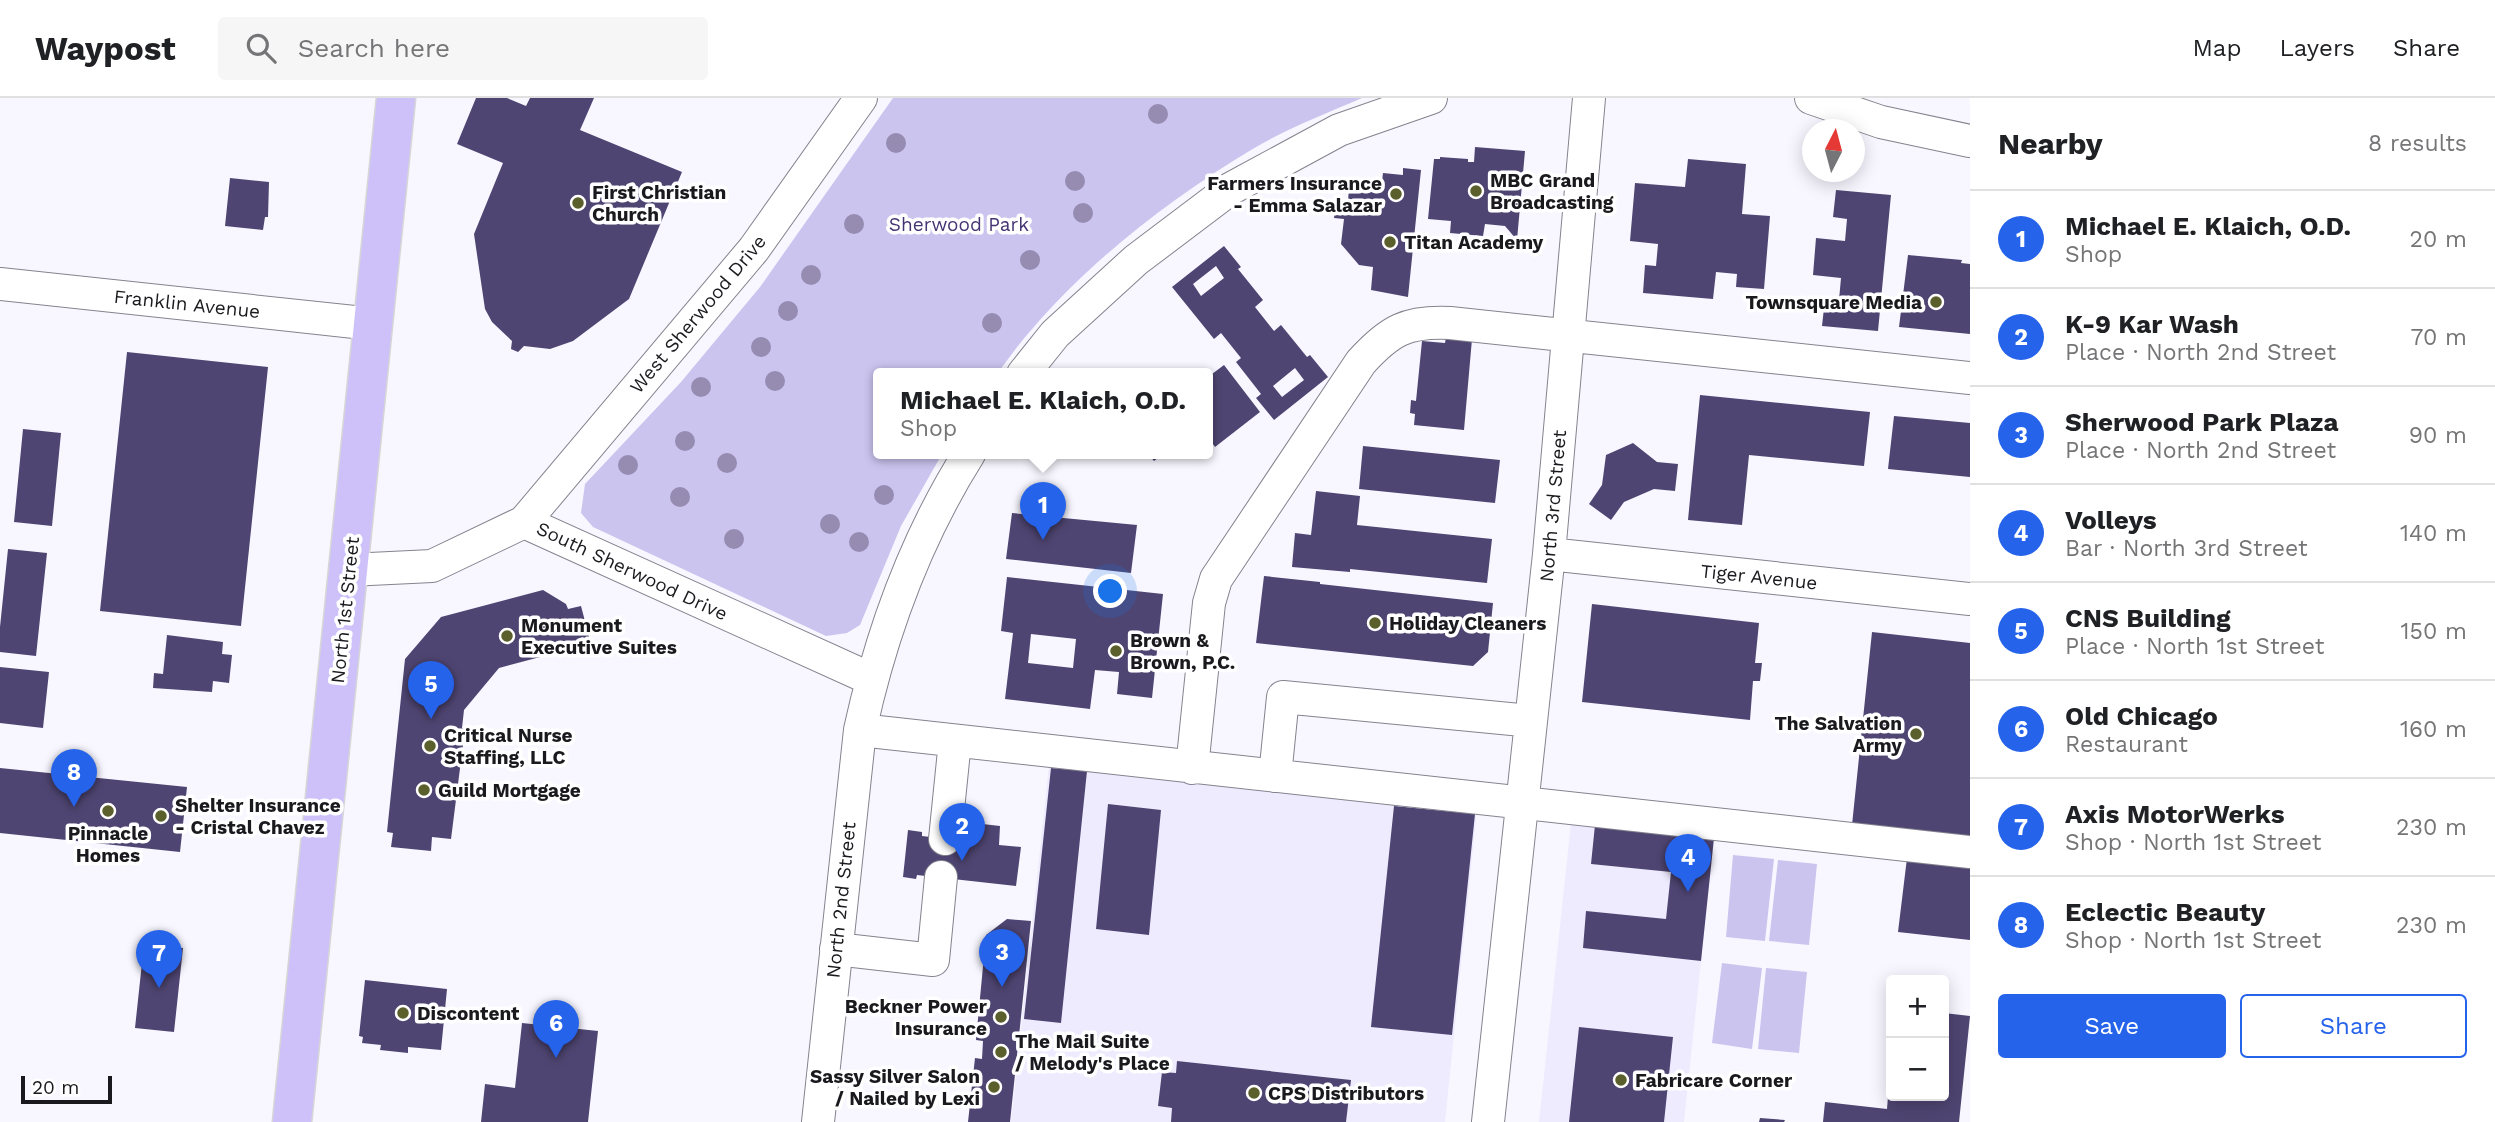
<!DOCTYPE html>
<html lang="en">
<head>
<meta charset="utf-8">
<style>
	:root { --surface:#fff; --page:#f6f6f6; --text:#202124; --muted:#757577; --line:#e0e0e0; --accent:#2563eb }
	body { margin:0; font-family:"Work Sans",sans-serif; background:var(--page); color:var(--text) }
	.controls { position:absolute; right:21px; bottom:21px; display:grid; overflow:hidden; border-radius:7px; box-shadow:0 4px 18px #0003 }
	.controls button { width:63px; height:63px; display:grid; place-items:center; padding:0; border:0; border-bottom:2px solid var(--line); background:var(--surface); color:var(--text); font:35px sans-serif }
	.compass { position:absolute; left:1802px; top:21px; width:63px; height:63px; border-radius:50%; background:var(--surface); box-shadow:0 4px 18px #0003; rotate:6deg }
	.scale { position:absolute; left:21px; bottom:18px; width:91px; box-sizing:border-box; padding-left:7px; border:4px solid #1a191d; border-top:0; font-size:19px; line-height:24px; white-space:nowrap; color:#1a191d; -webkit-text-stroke:5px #fff; paint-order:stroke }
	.you { position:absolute; left:1111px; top:494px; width:24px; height:24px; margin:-18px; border:5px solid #fff; border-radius:50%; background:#1a73e8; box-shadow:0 0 0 10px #1a73e833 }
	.badge { display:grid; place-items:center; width:46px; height:46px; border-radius:50%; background:var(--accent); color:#fff; font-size:23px; font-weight:700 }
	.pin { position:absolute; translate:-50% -58px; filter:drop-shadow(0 2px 4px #0008) }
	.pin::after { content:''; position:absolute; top:37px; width:24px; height:21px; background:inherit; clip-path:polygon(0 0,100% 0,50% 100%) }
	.popup { position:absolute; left:873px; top:270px; width:340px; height:91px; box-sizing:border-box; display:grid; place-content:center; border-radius:7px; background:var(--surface); filter:drop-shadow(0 2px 5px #0005); font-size:23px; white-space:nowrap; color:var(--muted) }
	.popup b { font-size:26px; color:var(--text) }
	.popup::after { content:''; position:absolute; left:50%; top:100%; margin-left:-14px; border:14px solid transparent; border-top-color:var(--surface) }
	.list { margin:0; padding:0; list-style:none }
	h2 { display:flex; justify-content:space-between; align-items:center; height:91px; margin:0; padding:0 28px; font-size:30px }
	h2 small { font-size:23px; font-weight:400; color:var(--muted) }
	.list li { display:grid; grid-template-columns:46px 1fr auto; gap:21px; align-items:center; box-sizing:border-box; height:98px; padding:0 28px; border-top:2px solid var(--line) }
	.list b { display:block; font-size:26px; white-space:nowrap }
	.list p { margin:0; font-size:23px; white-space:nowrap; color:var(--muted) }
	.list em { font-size:23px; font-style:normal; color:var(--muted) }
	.actions { display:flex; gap:14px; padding:21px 28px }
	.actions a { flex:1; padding:16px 0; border:2px solid var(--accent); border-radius:7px; text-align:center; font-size:24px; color:var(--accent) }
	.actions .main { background:var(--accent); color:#fff }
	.icon { flex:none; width:38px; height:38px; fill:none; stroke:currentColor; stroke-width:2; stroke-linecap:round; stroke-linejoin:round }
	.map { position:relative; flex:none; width:1970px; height:1024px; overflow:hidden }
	header { display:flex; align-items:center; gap:42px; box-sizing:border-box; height:98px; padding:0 35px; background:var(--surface); border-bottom:2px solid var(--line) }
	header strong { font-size:33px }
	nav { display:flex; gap:38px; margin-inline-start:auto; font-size:24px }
	.search { width:490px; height:63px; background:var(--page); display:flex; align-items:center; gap:18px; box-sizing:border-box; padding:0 24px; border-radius:7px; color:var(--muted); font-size:26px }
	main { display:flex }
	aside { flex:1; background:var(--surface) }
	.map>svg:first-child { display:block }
	.built { fill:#eeebfe }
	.green { fill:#cbc4ef }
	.building { fill:#4f4572; fill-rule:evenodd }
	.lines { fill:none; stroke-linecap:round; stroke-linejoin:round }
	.minor-casing { stroke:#84838e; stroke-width:34 }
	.major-casing { stroke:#d6d6d6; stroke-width:41 }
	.minor { stroke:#fff; stroke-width:32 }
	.major { stroke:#cec1fa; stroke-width:38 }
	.tree { fill:#968cb2 }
	.poi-dot { fill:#5b5f2c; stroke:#fff; stroke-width:2.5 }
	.labels { text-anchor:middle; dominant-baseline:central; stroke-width:7; stroke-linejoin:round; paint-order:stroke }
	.poi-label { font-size:19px; font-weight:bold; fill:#1a191d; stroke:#fff; text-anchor:start }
	.park-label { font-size:19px; fill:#453473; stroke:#fff }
	.street-label { font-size:19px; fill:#1a191d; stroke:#fff }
</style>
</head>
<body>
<header>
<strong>Waypost</strong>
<div class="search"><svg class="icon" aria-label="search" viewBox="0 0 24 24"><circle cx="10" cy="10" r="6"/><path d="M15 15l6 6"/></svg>Search here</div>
<nav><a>Map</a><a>Layers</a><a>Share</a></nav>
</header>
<main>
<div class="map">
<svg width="1970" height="1024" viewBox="0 0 1970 1024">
	<rect width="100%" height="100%" fill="#f8f7ff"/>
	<path class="built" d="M1049 667 1477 711 1445 1024H1011Z
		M1571 725 1714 740 1684 1024H1539Z"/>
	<path class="green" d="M893 0H1362C1325 16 1286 31 1251 52 1173 99 1093 160 1033 230 1020 244 1009 260 997 276H878V356H942L901 428 860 527 847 535 826 538 593 429 581 415 585 386 681 284 760 189Z
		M1733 757 1774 761 1765 843 1726 839Z
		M1778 762 1817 766 1809 847 1769 843Z
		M1722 865 1762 870 1752 951 1712 945Z
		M1766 870 1807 874 1799 955 1758 951Z"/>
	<path class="building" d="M476 0H507L526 8 530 0H594L580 32 682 74 629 201 573 243 550 251 524 248 518 254 511 251 512 243 492 224 485 211 474 136 503 65 457 46Z
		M1475 49 1525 53 1517 142 1505 128 1485 126 1483 138 1450 135 1451 123 1428 121 1434 61H1440V59L1468 61V64H1474Z
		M1688 61 1746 66 1742 116 1770 118 1764 191 1736 189 1737 176 1716 174 1713 201 1643 195 1645 167 1656 168 1658 146 1630 143 1635 85 1685 89Z
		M1403 70 1421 72 1408 199 1371 192 1373 169 1359 167 1341 146 1344 121 1334 120 1336 103 1348 104 1349 89 1381 92 1383 75 1403 77Z
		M230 80 269 84 268 119H265L263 132 225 128Z
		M1836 92 1891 97 1878 233 1822 228 1825 201 1839 202 1841 180 1813 177 1816 140 1845 143 1847 121 1833 119Z
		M1224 148 1241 169 1238 171 1263 202 1255 209 1274 233 1281 227 1307 259 1310 257 1328 279 1274 322 1256 300 1261 296 1236 264 1241 260 1221 235 1214 241 1172 189ZM1216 168 1224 180 1201 198 1193 186ZM1295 270 1304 282 1282 299 1273 288Z
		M1908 157 1962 162 1961 165 1970 166V236L1899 229Z
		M1446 239 1472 241 1464 332 1414 327 1415 316 1410 315 1411 302 1416 303 1422 243 1445 245Z
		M127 254 268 269 241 528 100 513Z
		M1224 267 1260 314 1215 349 1208 339V279Z
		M1700 297 1870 314 1864 368 1749 357 1742 427 1688 422Z
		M1894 318 1970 325V379L1888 371Z
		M23 331 61 335 52 428 14 424Z
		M1633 345 1657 364 1678 366 1675 393 1654 391 1624 404 1611 422 1589 406 1602 387 1606 357Z
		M1363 348 1500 362 1495 405 1359 391Z
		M1148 356H1163L1154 363Z
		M1316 393 1360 398 1357 427 1492 441 1487 485 1350 471V474L1292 469 1295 435 1311 437Z
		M1012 415 1137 427 1131 475 1006 461Z
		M8 451 47 455 36 558 0 554V529Z
		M1264 478 1320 484V486L1493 505 1488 554 1473 568 1256 545Z
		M1007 479 1163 496 1152 600 1117 596 1119 574 1095 572 1090 611 1005 601 1013 535 1001 533ZM1031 536 1076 541 1073 570 1028 565Z
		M543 492 566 506 568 511 581 508 590 542 577 546 578 549 499 570 464 612 462 630 465 631 451 741 432 739 431 753 391 749 393 735 387 734 405 561 441 519Z
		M1592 506 1759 525 1755 565H1762L1760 583H1753L1750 622 1582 604Z
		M1872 534 1970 545V739L1852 727Z
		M167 537 223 544 222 556 232 557 229 585 213 583 212 594 153 590 154 575 163 576Z
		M0 569 49 574 43 630 0 625Z
		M0 670 187 689 180 754 0 735Z
		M1051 670 1087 673 1061 925 1024 921Z
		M1108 706 1161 712 1149 837 1096 831Z
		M1394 708 1475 716 1452 937 1371 929Z
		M965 724 1000 728 999 747 1021 749 1016 788 917 777 916 781 903 779 908 732 922 734V738L963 743Z
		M1595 727 1714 740 1701 863 1583 850 1586 813 1666 821 1671 774 1591 766Z
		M1907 760 1970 767V842L1898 834Z
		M1007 821 1031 823 1010 1024H968L975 960 982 961 983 943 976 942 986 837Z
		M144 846 183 850 174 934 135 930Z
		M365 882 447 891 441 952 408 949V955L380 952 381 947 362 945 363 939 359 938Z
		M1944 915 1970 918 1959 1024H1823L1825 1004 1887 1011 1889 986 1891 987V998H1944Z
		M522 925 598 933 588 1024H481L485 986 515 990Z
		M1579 929 1673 939 1664 1024H1569Z
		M1177 963 1351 982 1346 1024H1171L1172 1010 1158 1008 1162 974 1176 975Z
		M1760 1020 1785 1022 1784 1024H1759Z"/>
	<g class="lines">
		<g class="minor-casing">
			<path id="minor" d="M1811 0 1881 24 1970 43
				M0 186 373 226
				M1023 276 1055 236 1136 162 1230 91 1339 32 1431 0
				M524 424 754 151 861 0
				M1549 456 1970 501
				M349 472 432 468 524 424 871 581
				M860 632 1970 754
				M1192 670 1209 505 1216 481 1361 264C1390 232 1407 223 1450 225L1970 280
				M1275 678 1283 599 1531 623
				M945 741 955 643
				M836 851 933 862 941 779
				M818 1024 860 632C881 536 916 440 969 356
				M1488 1024 1549 456 1589 0"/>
		</g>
		<g class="major-casing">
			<path id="major" d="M292 1024 396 0"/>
		</g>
		<use href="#minor" class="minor"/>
		<use href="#major" class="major"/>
	</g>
	<g class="tree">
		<circle cx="1158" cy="16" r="10"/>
		<circle cx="896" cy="45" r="10"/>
		<circle cx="1075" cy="83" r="10"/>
		<circle cx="1083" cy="115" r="10"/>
		<circle cx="854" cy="126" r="10"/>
		<circle cx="1030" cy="162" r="10"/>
		<circle cx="811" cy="177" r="10"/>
		<circle cx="788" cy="213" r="10"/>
		<circle cx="992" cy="225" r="10"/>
		<circle cx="761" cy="249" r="10"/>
		<circle cx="775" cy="283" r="10"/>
		<circle cx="701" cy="289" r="10"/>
		<circle cx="685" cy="343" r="10"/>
		<circle cx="727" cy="365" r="10"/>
		<circle cx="628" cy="367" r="10"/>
		<circle cx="884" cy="397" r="10"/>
		<circle cx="680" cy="399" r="10"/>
		<circle cx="830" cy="426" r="10"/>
		<circle cx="734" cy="441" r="10"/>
		<circle cx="859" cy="444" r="10"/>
	</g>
	<g class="poi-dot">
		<circle cx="1476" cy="93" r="7"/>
		<circle cx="1396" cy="96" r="7"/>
		<circle cx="578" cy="105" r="7"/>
		<circle cx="1390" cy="144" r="7"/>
		<circle cx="1936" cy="204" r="7"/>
		<circle cx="1375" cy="525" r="7"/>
		<circle cx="507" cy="538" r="7"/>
		<circle cx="1116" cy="553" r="7"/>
		<circle cx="1916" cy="636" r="7"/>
		<circle cx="430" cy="648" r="7"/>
		<circle cx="424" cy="692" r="7"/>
		<circle cx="108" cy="713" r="7"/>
		<circle cx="161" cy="718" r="7"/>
		<circle cx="403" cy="915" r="7"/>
		<circle cx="1001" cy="919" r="7"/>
		<circle cx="1001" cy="954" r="7"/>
		<circle cx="1621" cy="982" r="7"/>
		<circle cx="994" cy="989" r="7"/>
		<circle cx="1254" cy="995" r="7"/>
	</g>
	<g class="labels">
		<g class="poi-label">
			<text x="1490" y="82">MBC Grand<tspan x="1490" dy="22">Broadcasting</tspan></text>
			<text x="1382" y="85" text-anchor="end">Farmers Insurance<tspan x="1382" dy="22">- Emma Salazar</tspan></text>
			<text x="592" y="94">First Christian<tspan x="592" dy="22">Church</tspan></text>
			<text x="1404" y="144">Titan Academy</text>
			<text x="1922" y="204" text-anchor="end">Townsquare Media</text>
			<text x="1389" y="525">Holiday Cleaners</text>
			<text x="521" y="527">Monument<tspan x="521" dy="22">Executive Suites</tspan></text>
			<text x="1130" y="542">Brown &amp;<tspan x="1130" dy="22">Brown, P.C.</tspan></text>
			<text x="1902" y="625" text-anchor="end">The Salvation<tspan x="1902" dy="22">Army</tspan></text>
			<text x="444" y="637">Critical Nurse<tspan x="444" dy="22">Staffing, LLC</tspan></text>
			<text x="438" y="692">Guild Mortgage</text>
			<text x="175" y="707">Shelter Insurance<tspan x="175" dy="22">- Cristal Chavez</tspan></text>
			<text x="108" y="735" text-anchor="middle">Pinnacle<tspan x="108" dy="22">Homes</tspan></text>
			<text x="987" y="908" text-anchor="end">Beckner Power<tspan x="987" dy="22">Insurance</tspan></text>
			<text x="417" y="915">Discontent</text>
			<text x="1015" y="943">The Mail Suite<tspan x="1015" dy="22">/ Melody's Place</tspan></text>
			<text x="980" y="978" text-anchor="end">Sassy Silver Salon<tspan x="980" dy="22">/ Nailed by Lexi</tspan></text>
			<text x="1635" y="982">Fabricare Corner</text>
			<text x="1268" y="995">CPS Distributors</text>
		</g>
		<g class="park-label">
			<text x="959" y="126">Sherwood Park</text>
		</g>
		<g class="street-label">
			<text transform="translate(187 206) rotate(6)">Franklin Avenue</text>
			<text transform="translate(698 216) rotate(-50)">West Sherwood Drive</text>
			<text transform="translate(1553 408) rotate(-85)">North 3rd Street</text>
			<text transform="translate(632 473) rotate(25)">South Sherwood Drive</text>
			<text transform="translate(1759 479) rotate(6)">Tiger Avenue</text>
			<text transform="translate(345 512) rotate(-84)">North 1st Street</text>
			<text transform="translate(841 802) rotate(-84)">North 2nd Street</text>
		</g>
	</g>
</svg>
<div class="controls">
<button>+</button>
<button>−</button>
</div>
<svg class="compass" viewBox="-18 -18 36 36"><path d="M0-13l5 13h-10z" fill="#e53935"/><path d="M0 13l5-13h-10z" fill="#757577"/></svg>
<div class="scale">20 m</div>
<div class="you"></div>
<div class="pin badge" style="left:1043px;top:442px">1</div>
<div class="popup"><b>Michael E. Klaich, O.D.</b>Shop</div>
<div class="pin badge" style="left:962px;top:763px">2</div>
<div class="pin badge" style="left:1002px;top:889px">3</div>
<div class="pin badge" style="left:1688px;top:794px">4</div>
<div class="pin badge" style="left:431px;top:621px">5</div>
<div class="pin badge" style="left:556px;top:960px">6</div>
<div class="pin badge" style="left:159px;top:890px">7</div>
<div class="pin badge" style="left:74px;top:709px">8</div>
</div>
<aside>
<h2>Nearby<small>8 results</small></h2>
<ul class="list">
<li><span class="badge">1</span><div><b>Michael E. Klaich, O.D.</b><p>Shop</p></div><em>20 m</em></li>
<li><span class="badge">2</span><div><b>K-9 Kar Wash</b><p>Place · North 2nd Street</p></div><em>70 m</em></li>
<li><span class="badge">3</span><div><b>Sherwood Park Plaza</b><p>Place · North 2nd Street</p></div><em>90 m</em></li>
<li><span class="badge">4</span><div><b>Volleys</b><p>Bar · North 3rd Street</p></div><em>140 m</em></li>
<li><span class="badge">5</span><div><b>CNS Building</b><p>Place · North 1st Street</p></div><em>150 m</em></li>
<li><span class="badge">6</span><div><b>Old Chicago</b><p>Restaurant</p></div><em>160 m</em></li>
<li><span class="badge">7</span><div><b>Axis MotorWerks</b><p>Shop · North 1st Street</p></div><em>230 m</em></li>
<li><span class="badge">8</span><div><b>Eclectic Beauty</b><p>Shop · North 1st Street</p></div><em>230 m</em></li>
</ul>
<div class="actions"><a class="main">Save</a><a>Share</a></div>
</aside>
</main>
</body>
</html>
